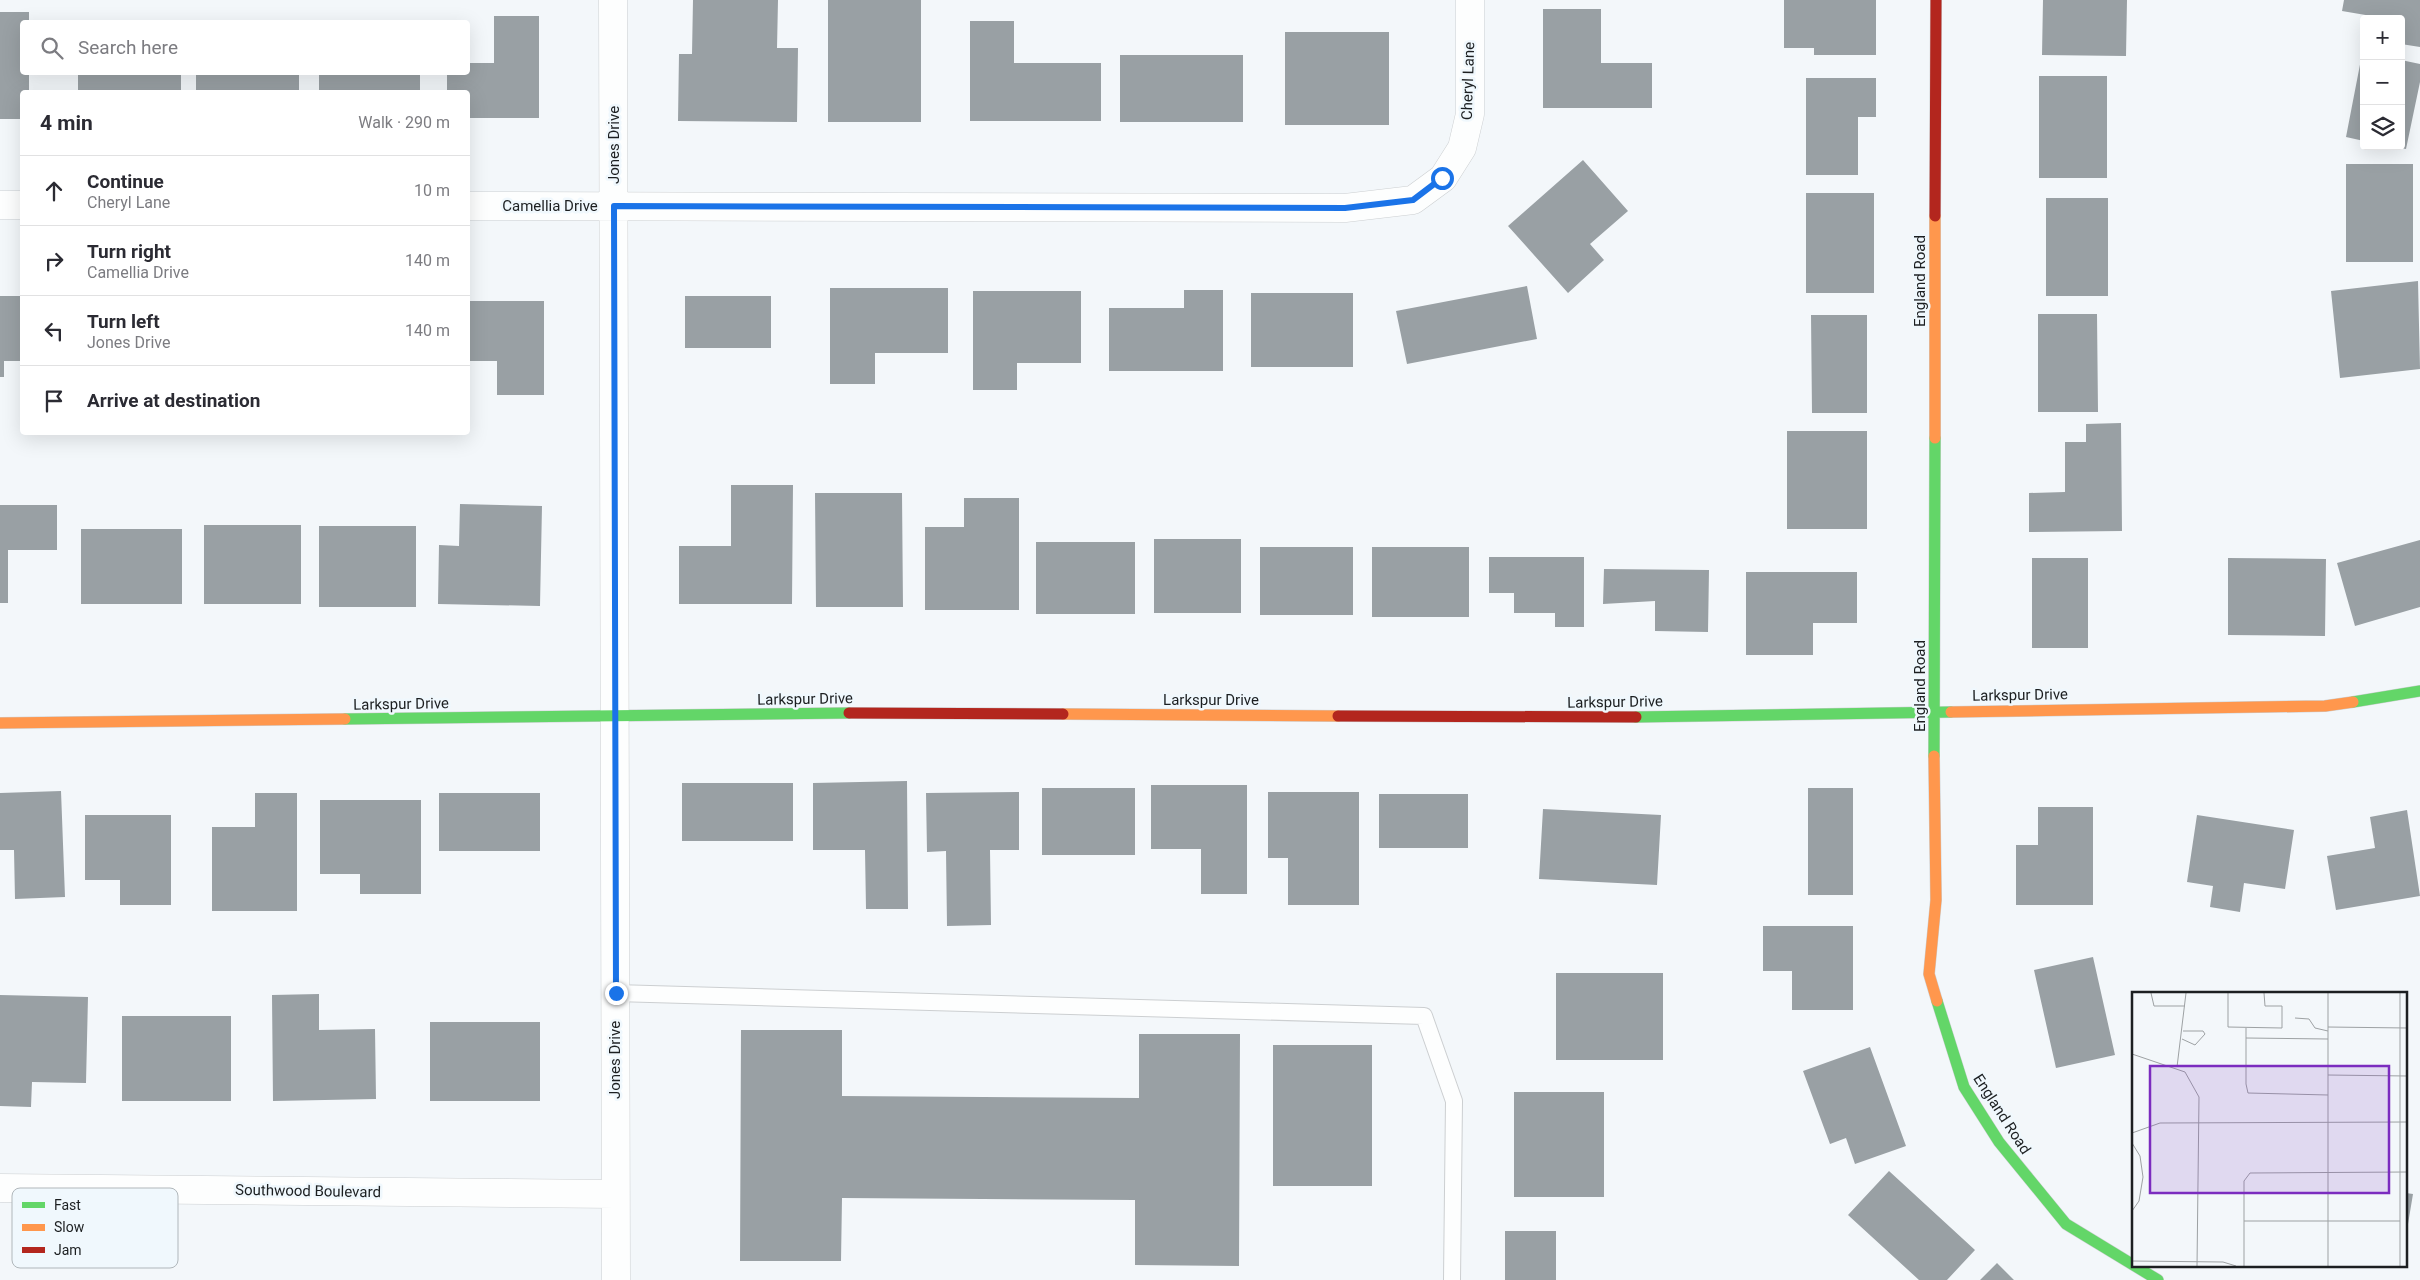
<!DOCTYPE html>
<html lang="en">
<head>
<meta charset="utf-8">
<style>
	:root { --surface:#fff; --page:#f2f2f3; --text:#2b2b33; --muted:#7c7c81; --line:#e1e1e2 }
	body { margin:0; font-family:Roboto,sans-serif; background:var(--page); color:var(--text) }
	.controls { position:absolute; right:15px; top:15px; display:grid; overflow:hidden; border-radius:5px; box-shadow:0 5px 20px #0002 }
	.controls button { width:45px; height:45px; display:grid; place-items:center; padding:0; border:0; border-bottom:1px solid var(--line); background:var(--surface); color:var(--text); font:25px sans-serif }
	.stop { position:absolute; width:15px; height:15px; margin:-11px; border:4px solid #1a73e8; border-radius:50%; background:#fff }
	.stop.end { background:#1a73e8; border-color:#fff; box-shadow:0 1px 5px #0008 }
	.list { margin:0; padding:0; list-style:none }
	h2 { display:flex; justify-content:space-between; align-items:center; height:65px; margin:0; padding:0 20px; font-size:21px }
	h2 small { font-size:16px; font-weight:400; color:var(--muted) }
	.list li { display:grid; grid-template-columns:32px 1fr auto; gap:15px; align-items:center; box-sizing:border-box; height:70px; padding:0 20px; border-top:1px solid var(--line) }
	.list b { display:block; font-size:19px; white-space:nowrap }
	.list p { margin:0; font-size:16px; white-space:nowrap; color:var(--muted) }
	.list em { font-size:16px; font-style:normal; color:var(--muted) }
	.icon { flex:none; width:28px; height:28px; fill:none; stroke:currentColor; stroke-width:2; stroke-linecap:round; stroke-linejoin:round }
	.map { position:relative; flex:none; width:2420px; height:1280px; overflow:hidden }
	.search { position:absolute; background:var(--surface); box-shadow:0 5px 20px #0002; left:20px; top:20px; width:450px; height:55px; display:flex; align-items:center; gap:12px; box-sizing:border-box; padding:0 18px; border-radius:5px; color:var(--muted); font-size:19px }
	.panel { position:absolute; background:var(--surface); box-shadow:0 5px 20px #0002; left:20px; top:90px; width:450px; height:345px; border-radius:5px }
	.map>svg:first-child { display:block }
	.building { fill:#99a0a4 }
	.lines { fill:none; stroke-linecap:round; stroke-linejoin:round }
	.lane-casing { stroke:#cccfd1; stroke-width:18 }
	.street-casing { stroke:#cccfd1; stroke-width:29 }
	.fast-casing { stroke:#cccfd1; stroke-width:12 }
	.slow-casing { stroke:#cccfd1; stroke-width:12 }
	.jam-casing { stroke:#cccfd1; stroke-width:12 }
	.lane { stroke:#fdfefe; stroke-width:16 }
	.street { stroke:#fdfefe; stroke-width:28 }
	.fast { stroke:#63d668; stroke-width:11 }
	.slow { stroke:#ff974d; stroke-width:11 }
	.jam { stroke:#b3261e; stroke-width:11 }
	.route { stroke:#1a73e8; stroke-width:6 }
	.labels { text-anchor:middle; dominant-baseline:central; stroke-width:5; stroke-linejoin:round; paint-order:stroke }
	.street-label { font-size:15px; fill:#1c1f21; stroke:#f0f8fd }
	.inset-road { fill:none; stroke:#9da1a3; stroke-width:1 }
	.view { fill:#7b2cbf; fill-opacity:0.15; stroke:#7b2cbf; stroke-width:2.5 }
	.inset-edge { fill:none; stroke:#1c1f21; stroke-width:2.5 }
	.key { fill:#f0f8fd; stroke:#b0b7bb; stroke-width:1 }
	.key-label { font-size:14px; fill:#1c1f21 }
</style>
</head>
<body>
<div class="map">
<svg width="2420" height="1280" viewBox="0 0 2420 1280">
	<rect width="100%" height="100%" fill="#f3f7fa"/>
	<path class="building" d="M693 0H778L777 48H798L797 122 678 121 679 54H692Z
		M828 0H921V122H828Z
		M1784 0H1876V55H1814V48H1784Z
		M2043 0H2127L2126 56 2042 55Z
		M2344 0H2420V47L2401 44V19H2389L2342 11Z
		M1543 9H1601V63H1652V108H1543Z
		M0 12H29V22H22V72H29V92H22V119H0Z
		M494 16H539V118H468V92H447V72H468V63H494Z
		M970 21H1014V63H1101V121H970Z
		M1285 32H1389V125H1285Z
		M2363 49H2364V141L2346 137Z
		M1120 55H1243V122H1120Z
		M2401 60 2420 64V82L2406 149 2395 147 2401 146Z
		M78 72H181V92H78Z
		M196 72H299V92H196Z
		M319 72H420V92H319Z
		M2039 76H2107V178H2039Z
		M1806 78H1876V117H1858V175H1806Z
		M1583 160 1628 211 1590 244 1604 260 1568 293 1508 226Z
		M2346 164H2413V262H2346Z
		M1806 193H1874V293H1806Z
		M2046 198H2108V296H2046Z
		M2418 281 2420 369 2340 378 2331 291Z
		M1527 286 1537 339 1407 364 1396 311Z
		M830 288H948V353H875V384H830Z
		M1184 290H1223V371H1109V308H1184Z
		M973 291H1081V363H1017V390H973Z
		M1251 293H1353V367H1251Z
		M0 296H22V361H4V377H0Z
		M685 296H771V348H685Z
		M468 301H544V395H497V361H468Z
		M2038 314H2097L2098 412H2038Z
		M1811 315H1867V413H1812Z
		M2121 423 2122 531 2029 532V493L2065 492V442H2086V424Z
		M1787 431H1867V529H1787Z
		M731 485H793L792 604H679V546H731Z
		M815 493H902L903 607H816Z
		M964 498H1019V610H925V527H964Z
		M460 504 542 506 540 606 438 604 439 545 459 546Z
		M0 505H57V550H8V603H0Z
		M204 525H301V604H204Z
		M319 526H416V607H319Z
		M81 529H182V604H81Z
		M1154 539H1241V613H1154Z
		M2420 540V607L2355 626 2337 563Z
		M1036 542H1135V614H1036Z
		M1260 547H1353V615H1260Z
		M1372 547H1469V617H1372Z
		M1489 557H1584V627H1555V613H1514V593H1489Z
		M2032 558H2088V648H2032Z
		M2228 558 2326 559 2325 636 2228 635Z
		M1604 569 1709 570 1708 632 1655 631V601L1603 604Z
		M1746 572H1857V623H1813V655H1746Z
		M907 781 908 909H866L865 850H813V783Z
		M682 783H793V841H682Z
		M1151 785H1247V894H1201V849H1151Z
		M1042 788H1135V855H1042Z
		M1808 788H1853V895H1808Z
		M61 791 65 897 15 899 14 850H0V793Z
		M1019 792V850H990L991 925 947 926 946 851 927 852 926 793Z
		M1268 792H1359V905H1288V858H1268Z
		M255 793H297V911H212V827H255Z
		M439 793H540V851H439Z
		M1379 794H1468V848H1379Z
		M320 800H421V894H360V874H320Z
		M2038 807H2093V905H2016V845H2038Z
		M1543 809 1661 815 1657 885 1539 879Z
		M2407 810 2420 896 2336 910 2327 856 2375 848 2370 817Z
		M85 815H171V905H120V880H85Z
		M2197 815 2294 830 2285 889 2244 883 2240 912 2210 907 2213 886 2187 882Z
		M1763 926H1853V1010H1792V971H1763Z
		M2093 957 2115 1055 2056 1068 2034 970Z
		M1556 973H1663V1060H1556Z
		M319 994V1030L375 1029 376 1099 273 1101 272 995Z
		M0 995 88 997 86 1083 32 1082 31 1107 0 1106Z
		M122 1016H231V1101H122Z
		M430 1022H540V1101H430Z
		M741 1030H842V1096L1139 1098V1034H1240L1239 1266 1135 1265V1200L842 1198 841 1261H740Z
		M1273 1045H1372V1186H1273Z
		M1870 1047 1906 1146 1855 1164 1846 1138 1830 1144 1803 1071Z
		M1514 1092H1604V1197H1514Z
		M1889 1171 1975 1250 1947 1280H1919L1848 1215Z
		M2406 1193 2413 1194 2407 1230 2406 1229Z
		M1505 1231H1556V1280H1505Z
		M1997 1263 2014 1280H1980Z"/>
	<g class="lines">
		<g class="lane-casing">
			<path id="lane" d="M615 993 1424 1016 1454 1101 1452 1280"/>
		</g>
		<g class="street-casing">
			<path id="street" d="M613 0 616 1280
				M0 205H22
				M468 206 1345 208 1413 200 1443 178 1462 148 1470 114V0
				M0 1188 615 1194"/>
		</g>
		<g class="fast-casing">
			<path id="fast" d="M2353 702 2420 691
				M1636 717 1951 712
				M345 719 849 713
				M1934 756 1935 438
				M1937 1001 1964 1087 1999 1142 2066 1224 2158 1280"/>
		</g>
		<g class="slow-casing">
			<path id="slow" d="M1935 438V216
				M1951 712 2325 706 2353 702
				M1063 714 1338 716
				M0 723 345 719
				M1934 756 1936 900 1929 974 1937 1001"/>
		</g>
		<g class="jam-casing">
			<path id="jam" d="M1935 216 1936 0
				M849 713 1063 714
				M1338 716 1636 717"/>
		</g>
		<use href="#lane" class="lane"/>
		<use href="#street" class="street"/>
		<use href="#fast" class="fast"/>
		<use href="#slow" class="slow"/>
		<use href="#jam" class="jam"/>
	</g>
	<g class="lines">
		<path class="route" d="M616 993 614 206 1345 208 1413 200 1442 178"/>
	</g>
	<g class="labels">
		<g class="street-label">
			<text transform="translate(1468 81) rotate(-88)">Cheryl Lane</text>
			<text transform="translate(614 145) rotate(-90)">Jones Drive</text>
			<text x="550" y="206">Camellia Drive</text>
			<text transform="translate(1920 281) rotate(-90)">England Road</text>
			<text transform="translate(1920 686) rotate(-90)">England Road</text>
			<text transform="translate(2020 695) rotate(-1)">Larkspur Drive</text>
			<text transform="translate(805 699) rotate(-1)">Larkspur Drive</text>
			<text x="1211" y="700">Larkspur Drive</text>
			<text transform="translate(1615 702) rotate(-1)">Larkspur Drive</text>
			<text transform="translate(401 704) rotate(-1)">Larkspur Drive</text>
			<text transform="translate(615 1060) rotate(-90)">Jones Drive</text>
			<text transform="translate(2002 1114) rotate(57)">England Road</text>
			<text transform="translate(308 1191) rotate(1)">Southwood Boulevard</text>
		</g>
	</g>
	<g transform="translate(2132 992)">
		<rect width="275" height="275" fill="#f3f7fa"/>
		<path class="inset-road" d="M19 1 22 14H53M96 1V35L150 36V14H133L132 1M196 1V274M268 1V274M163 26 177 27 183 36 196 39M196 35 275 36M114 36V92L116 101 196 103M114 46 196 47M50 47 63 53 73 42 71 39H51M0 62 53 80 67 105 65 274M45 75 54 1M196 83 275 84M0 141 28 131 275 130M0 151 8 164 11 185 7 209 0 219M112 229H268M0 269 91 270 104 274M112 274V189L118 181 275 180"/>
		<path class="view" d="M18 74H257V201H18Z"/>
		<rect width="275" height="275" class="inset-edge"/>
	</g>
	<rect x="12" y="1188" width="166" height="80" rx="8" class="key"/>
	<rect x="22" y="1202" width="23" height="6" fill="#63d668"/>
	<rect x="22" y="1224" width="23" height="7" fill="#ff974d"/>
	<rect x="22" y="1247" width="23" height="6" fill="#b3261e"/>
	<g class="key-label">
		<text x="54" y="1210">Fast</text>
		<text x="54" y="1232">Slow</text>
		<text x="54" y="1255">Jam</text>
	</g>
</svg>
<div class="controls">
<button>+</button>
<button>−</button>
<button><svg class="icon" aria-label="layers" viewBox="0 0 24 24"><path d="M12 4l9 5-9 5-9-5zM3 14l9 5 9-5"/></svg></button>
</div>
<div class="stop" style="left:1442px;top:178px"></div>
<div class="stop end" style="left:616px;top:993px"></div>
<div class="search"><svg class="icon" aria-label="search" viewBox="0 0 24 24"><circle cx="10" cy="10" r="6"/><path d="M15 15l6 6"/></svg>Search here</div>
<section class="panel">
<h2>4 min<small>Walk · 290 m</small></h2>
<ul class="list">
<li><svg class="icon" aria-label="ahead" viewBox="0 0 24 24"><path d="M12 20V5M6 11l6-6 6 6"/></svg><div><b>Continue</b><p>Cheryl Lane</p></div><em>10 m</em></li>
<li><svg class="icon" aria-label="right" viewBox="0 0 24 24"><path d="M7 20v-9h11M14 6l5 5-5 5"/></svg><div><b>Turn right</b><p>Camellia Drive</p></div><em>140 m</em></li>
<li><svg class="icon" aria-label="left" viewBox="0 0 24 24"><path d="M17 20v-9H6M10 6l-5 5 5 5"/></svg><div><b>Turn left</b><p>Jones Drive</p></div><em>140 m</em></li>
<li><svg class="icon" aria-label="arrive" viewBox="0 0 24 24"><path d="M6 21V4h12l-3 4 3 4H6"/></svg><div><b>Arrive at destination</b></div></li>
</ul>
</section>
</div>
</body>
</html>
